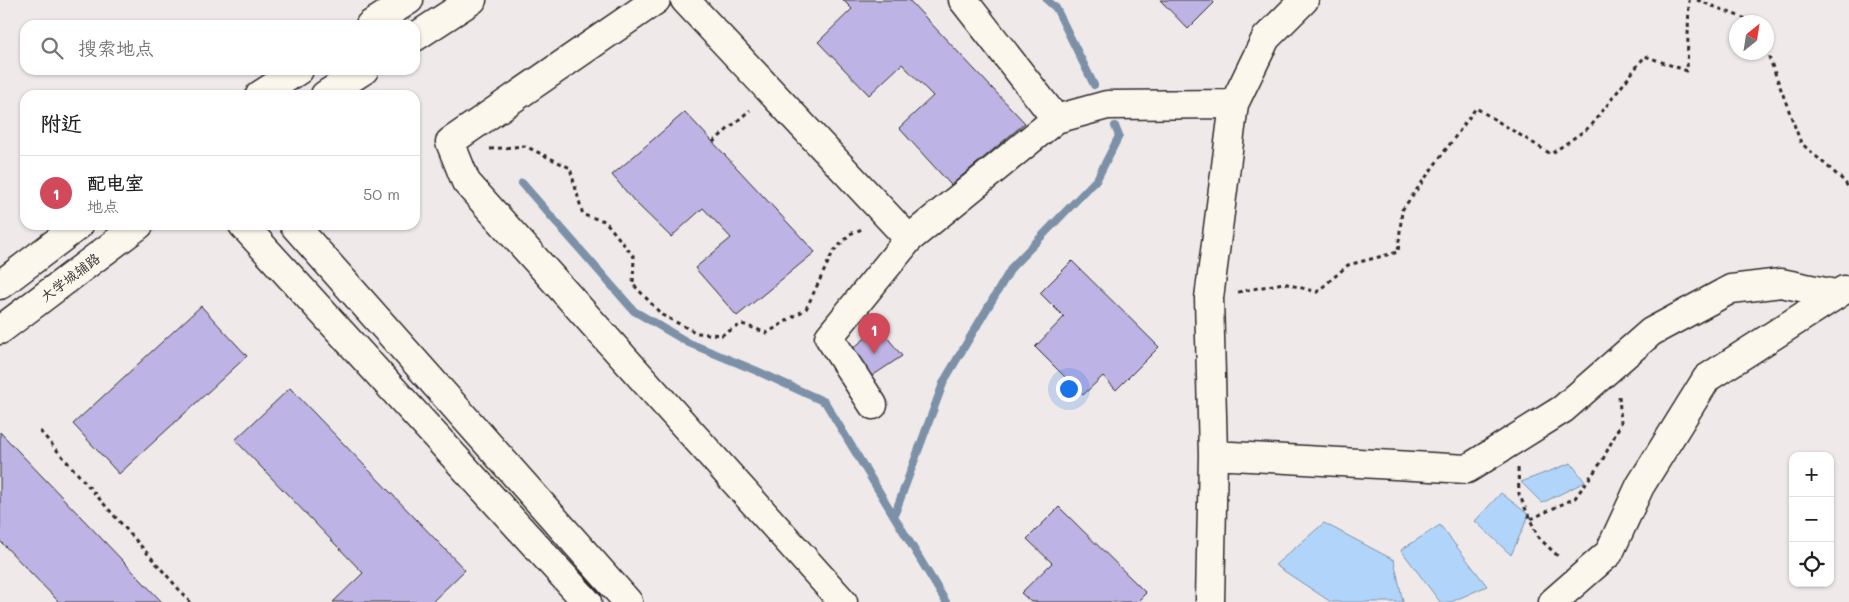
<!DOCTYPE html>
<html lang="zh">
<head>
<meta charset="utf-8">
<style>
	:root { --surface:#fff; --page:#f6f6f6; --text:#222; --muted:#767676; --line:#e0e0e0; --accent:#d1495b }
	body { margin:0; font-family:Mali,"LXGW WenKai TC",sans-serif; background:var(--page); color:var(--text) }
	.controls { position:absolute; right:15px; bottom:15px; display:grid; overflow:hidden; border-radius:10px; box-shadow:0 1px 4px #0004 }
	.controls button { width:45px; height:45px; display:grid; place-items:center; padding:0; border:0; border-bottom:1px solid var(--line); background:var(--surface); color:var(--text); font:25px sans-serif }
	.compass { position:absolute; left:1729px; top:15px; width:45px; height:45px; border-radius:50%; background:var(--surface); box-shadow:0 1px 4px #0004; rotate:30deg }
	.you { position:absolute; left:1068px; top:388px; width:18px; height:18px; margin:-12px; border:4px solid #fff; border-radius:50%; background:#1a73e8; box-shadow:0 0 0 8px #1a73e833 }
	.badge { display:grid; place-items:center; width:32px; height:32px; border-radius:50%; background:var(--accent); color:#fff; font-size:16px; font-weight:700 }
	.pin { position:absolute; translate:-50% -41px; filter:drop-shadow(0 1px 2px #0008) }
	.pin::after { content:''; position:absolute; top:26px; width:18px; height:15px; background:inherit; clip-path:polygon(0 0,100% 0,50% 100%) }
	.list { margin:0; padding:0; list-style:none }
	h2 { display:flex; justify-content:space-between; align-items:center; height:65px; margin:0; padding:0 20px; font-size:21px }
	h2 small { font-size:16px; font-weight:400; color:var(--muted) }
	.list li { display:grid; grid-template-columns:32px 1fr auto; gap:15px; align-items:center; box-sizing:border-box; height:75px; padding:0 20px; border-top:1px solid var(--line) }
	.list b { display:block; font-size:19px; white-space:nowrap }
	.list p { margin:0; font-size:16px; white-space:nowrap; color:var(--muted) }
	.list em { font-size:16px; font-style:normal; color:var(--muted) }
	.icon { flex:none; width:28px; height:28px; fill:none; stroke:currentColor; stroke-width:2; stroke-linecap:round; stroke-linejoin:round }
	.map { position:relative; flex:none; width:1849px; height:602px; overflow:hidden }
	.search { position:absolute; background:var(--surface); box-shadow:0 1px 4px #0004; left:20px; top:20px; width:400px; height:55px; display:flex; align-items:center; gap:12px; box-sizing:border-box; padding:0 18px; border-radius:15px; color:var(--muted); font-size:19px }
	.panel { position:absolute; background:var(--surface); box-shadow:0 1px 4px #0004; left:20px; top:90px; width:400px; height:140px; border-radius:15px }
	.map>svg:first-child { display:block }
	.water { fill:#b1d5fa; stroke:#7b91a7 }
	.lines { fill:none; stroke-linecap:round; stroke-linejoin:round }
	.stream { stroke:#7b91a7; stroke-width:8 }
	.building { fill:#bdb3e4; stroke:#2b2b2b }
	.minor-casing { stroke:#2b2b2b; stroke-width:31 }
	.path { stroke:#2b2b2b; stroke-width:3; stroke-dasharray:4 4; stroke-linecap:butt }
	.minor { stroke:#fbf7ec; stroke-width:28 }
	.labels { text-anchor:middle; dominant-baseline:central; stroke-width:4; stroke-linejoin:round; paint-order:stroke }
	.street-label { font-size:14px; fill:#2b2b2b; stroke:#fbf7ec }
</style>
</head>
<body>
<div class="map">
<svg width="1849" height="602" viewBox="0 0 1849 602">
	<rect width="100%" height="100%" fill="#efe9ea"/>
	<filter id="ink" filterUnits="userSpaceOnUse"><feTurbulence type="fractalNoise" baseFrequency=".02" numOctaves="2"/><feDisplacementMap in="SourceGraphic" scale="10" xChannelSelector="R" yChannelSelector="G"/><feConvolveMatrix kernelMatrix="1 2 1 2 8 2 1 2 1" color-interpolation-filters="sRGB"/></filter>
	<g filter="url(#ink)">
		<path class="water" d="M1571 463 1585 482 1542 503 1521 482Z
			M1501 493 1529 515 1511 555 1475 521Z
			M1324 523 1394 560 1403 602H1331L1275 565Z
			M1440 525 1487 586 1451 602H1440L1401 550Z"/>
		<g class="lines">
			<path class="stream" d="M1047 0 1056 8 1094 85
				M522 183 634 311 689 343 757 371 825 402 946 602
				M894 516 944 381 1012 267 1097 179 1119 136 1115 126"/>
		</g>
		<path class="building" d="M843 0H909L1025 123 951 185 899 128 933 96 902 64 869 95 818 42 852 9Z
			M1160 0H1212L1214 3 1188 29Z
			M685 112 815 252 737 316 695 268 731 238 703 208 671 237 635 202 612 175Z
			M1072 261 1159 347 1116 390 1103 376 1083 395 1035 347 1064 317 1040 293Z
			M201 306 247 356 119 474 73 424Z
			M879 327 902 356 866 380 847 353Z
			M290 388 465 570 432 602H333L363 573 235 440Z
			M0 432 162 602H59L0 541Z
			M1059 507 1146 593 1137 602H1031L1021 593 1052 563 1027 539Z"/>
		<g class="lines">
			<g class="minor-casing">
				<path id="minor" d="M656 0 450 142 466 182 843 602
					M685 0 909 239
					M963 0 1056 119
					M370 25 409 0
					M415 37 472 0
					M260 95 299 70
					M325 95 364 70
					M243 225 587 602
					M294 225 628 602
					M0 285 79 225
					M0 330 139 225
					M873 405 829 337 909 239 1056 119 1107 105 1234 104
					M1213 455 1467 469 1563 409 1651 332 1731 289 1781 283 1835 294
					M1210 602 1213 455 1209 298 1234 104 1266 38 1304 0
					M1553 602 1609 553 1640 486 1707 378 1844 290"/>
			</g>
			<path class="path" d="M1697 0 1754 22
				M1766 49 1801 143 1843 180 1849 188
				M713 142 750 110
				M490 149 525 146 570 168 583 215 605 221 634 257 633 284 662 315 697 333 722 335 742 324 767 333 806 309 833 252 850 234 862 229
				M1238 292 1283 283 1317 292 1348 265 1398 252 1402 210 1476 108 1551 154 1591 126 1645 56 1687 71 1689 0
				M40 431 190 602
				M1518 468 1519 494 1538 537 1560 558
				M1531 519 1575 498 1602 461 1621 423 1619 396"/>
			<use href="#minor" class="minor"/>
		</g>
	</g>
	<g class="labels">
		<g class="street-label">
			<text transform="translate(70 277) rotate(-37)">大学城辅路</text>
		</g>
	</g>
</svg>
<div class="controls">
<button>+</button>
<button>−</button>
<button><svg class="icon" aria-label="locate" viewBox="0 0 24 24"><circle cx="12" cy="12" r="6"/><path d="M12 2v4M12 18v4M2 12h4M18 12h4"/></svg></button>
</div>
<svg class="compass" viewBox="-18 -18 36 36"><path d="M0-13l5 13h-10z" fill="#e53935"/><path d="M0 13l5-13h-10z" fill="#767676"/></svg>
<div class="you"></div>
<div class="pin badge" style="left:874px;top:354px">1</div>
<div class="search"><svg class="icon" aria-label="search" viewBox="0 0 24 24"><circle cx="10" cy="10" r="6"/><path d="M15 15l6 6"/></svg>搜索地点</div>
<section class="panel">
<h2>附近<small></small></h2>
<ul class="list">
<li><span class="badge">1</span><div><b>配电室</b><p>地点</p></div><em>50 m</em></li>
</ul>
</section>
</div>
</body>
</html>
